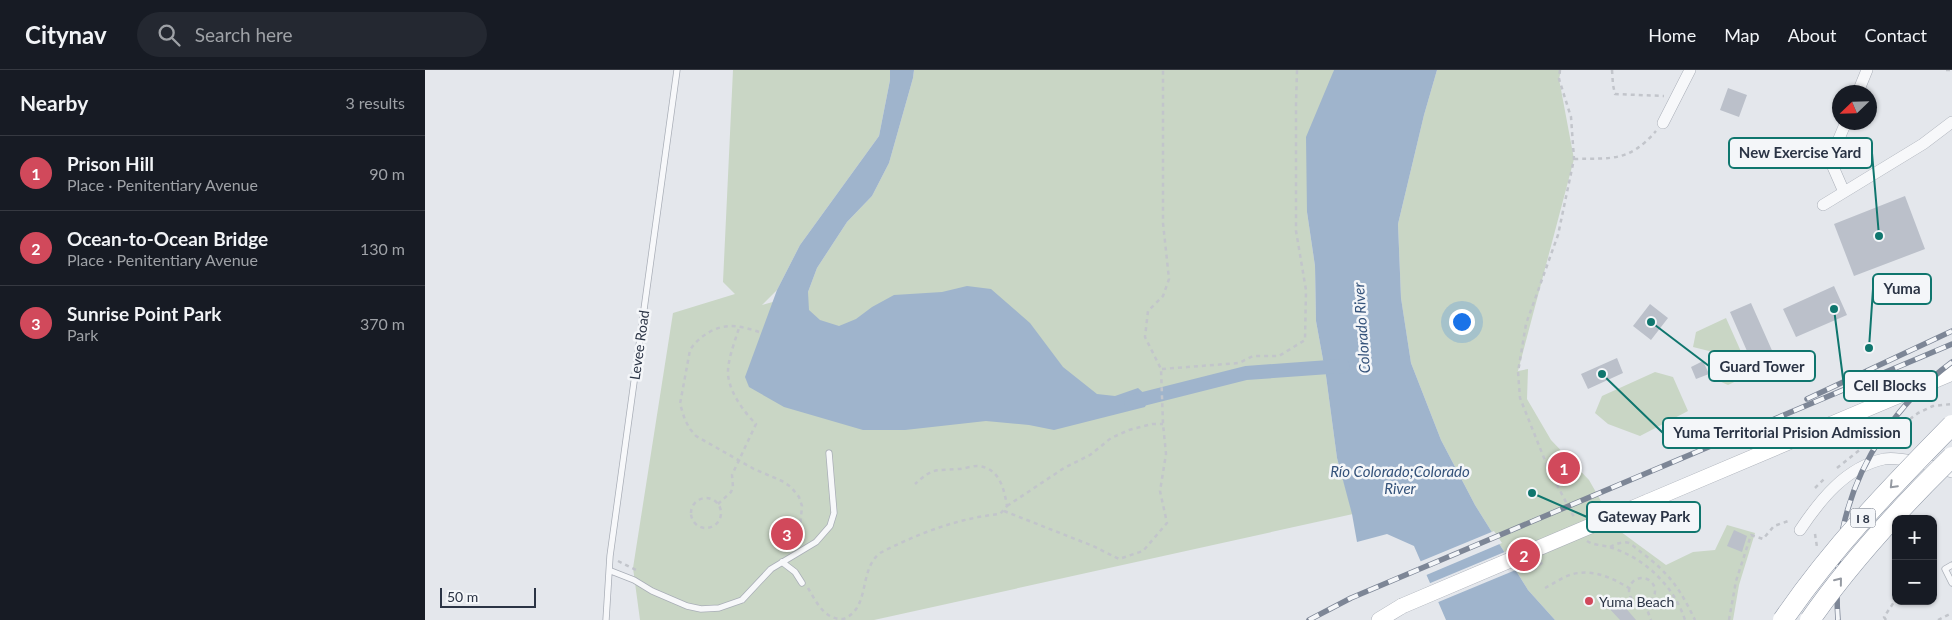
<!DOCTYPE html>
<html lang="en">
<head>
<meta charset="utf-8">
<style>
	:root { --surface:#171b24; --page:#242831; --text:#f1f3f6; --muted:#9ea1a6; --line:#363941; --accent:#d1495b }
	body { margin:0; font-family:Lato,sans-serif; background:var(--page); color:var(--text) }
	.controls { position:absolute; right:15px; bottom:15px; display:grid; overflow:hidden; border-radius:10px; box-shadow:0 1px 4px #0004 }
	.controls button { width:45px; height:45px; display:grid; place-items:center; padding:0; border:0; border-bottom:1px solid var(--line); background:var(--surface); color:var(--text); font:25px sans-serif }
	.compass { position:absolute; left:1407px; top:15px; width:45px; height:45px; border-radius:50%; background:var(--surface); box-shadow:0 1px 4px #0004; rotate:247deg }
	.scale { position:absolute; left:15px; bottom:12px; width:96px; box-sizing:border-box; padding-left:5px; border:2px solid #2b3445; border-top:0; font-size:14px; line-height:18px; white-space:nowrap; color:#2b3445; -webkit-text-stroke:4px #f4f6f9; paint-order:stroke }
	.you { position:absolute; left:1036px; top:251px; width:18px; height:18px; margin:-12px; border:4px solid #fff; border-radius:50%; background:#1a73e8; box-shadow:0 0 0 8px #1a73e833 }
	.badge { display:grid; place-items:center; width:32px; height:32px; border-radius:50%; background:var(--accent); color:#fff; font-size:16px; font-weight:700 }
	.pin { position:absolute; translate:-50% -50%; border:2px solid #fff; box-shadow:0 1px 5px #0006 }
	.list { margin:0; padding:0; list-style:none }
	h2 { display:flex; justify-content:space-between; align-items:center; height:65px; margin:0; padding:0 20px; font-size:21px }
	h2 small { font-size:16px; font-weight:400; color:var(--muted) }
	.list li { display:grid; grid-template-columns:32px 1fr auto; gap:15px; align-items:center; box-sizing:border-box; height:75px; padding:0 20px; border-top:1px solid var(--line) }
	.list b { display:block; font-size:19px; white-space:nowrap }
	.list p { margin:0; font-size:16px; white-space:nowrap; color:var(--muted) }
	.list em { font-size:16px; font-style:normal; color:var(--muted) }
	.icon { flex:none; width:28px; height:28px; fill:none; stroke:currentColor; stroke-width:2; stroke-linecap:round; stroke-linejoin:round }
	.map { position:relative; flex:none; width:1527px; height:550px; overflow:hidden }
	header { display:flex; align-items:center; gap:30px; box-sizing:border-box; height:70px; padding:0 25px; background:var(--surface); border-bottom:1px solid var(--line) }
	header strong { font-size:24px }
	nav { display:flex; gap:28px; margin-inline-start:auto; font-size:18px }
	.search { width:350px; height:45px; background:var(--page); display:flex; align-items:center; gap:12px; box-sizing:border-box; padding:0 18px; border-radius:28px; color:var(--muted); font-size:19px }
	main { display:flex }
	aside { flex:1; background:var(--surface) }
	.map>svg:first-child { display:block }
	.green { fill:#c9d6c5 }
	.water { fill:#9fb4cc }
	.pier { fill:#e4e7ec }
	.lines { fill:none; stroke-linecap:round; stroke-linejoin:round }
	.canal { stroke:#9fb4cc; stroke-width:14 }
	.building { fill:#bbc0ca }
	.lane-casing { stroke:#a9aeb7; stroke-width:7 }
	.street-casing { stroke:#a9aeb7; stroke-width:12 }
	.secondary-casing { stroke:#a9aeb7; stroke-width:16 }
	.path { stroke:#c2c5cb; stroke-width:2.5; stroke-dasharray:4 4; stroke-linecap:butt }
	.lane { stroke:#f7f8fa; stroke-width:5.5 }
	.street { stroke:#f7f8fa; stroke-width:11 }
	.secondary { stroke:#fff; stroke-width:15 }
	.rail-casing { stroke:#7d8696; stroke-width:5.5 }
	.rail { stroke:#f4f6f9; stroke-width:4; stroke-dasharray:11; stroke-linecap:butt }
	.secondary-bridge-casing { stroke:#a9aeb7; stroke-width:16; stroke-linecap:butt }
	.highway-bridge-casing { stroke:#8b94a3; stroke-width:21; stroke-linecap:butt }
	.secondary-bridge { stroke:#fff; stroke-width:15 }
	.highway-bridge { stroke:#fff; stroke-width:20 }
	.oneway { stroke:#959aa2 }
	.poi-dot { fill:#d1495b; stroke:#f4f6f9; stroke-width:2 }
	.labels { text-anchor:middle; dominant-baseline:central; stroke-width:5; stroke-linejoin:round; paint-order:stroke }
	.shield { fill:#f4f6f9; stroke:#676e7b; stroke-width:1 }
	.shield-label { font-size:12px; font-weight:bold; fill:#2b3445 }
	.street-label { font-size:14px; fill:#2b3445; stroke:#f4f6f9 }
	.poi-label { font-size:14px; fill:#2b3445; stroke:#f4f6f9; text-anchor:start }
	.water-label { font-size:15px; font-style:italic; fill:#34527a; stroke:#f4f6f9 }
	.leader { fill:none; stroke:#0f766e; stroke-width:2 }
	.callout-dot { fill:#0f766e; stroke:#f4f6f9; stroke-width:2 }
	.callout { fill:#f4f6f9; stroke:#0f766e; stroke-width:2 }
	.callout-label { font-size:15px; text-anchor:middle; font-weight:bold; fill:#2b3445 }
</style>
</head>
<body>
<header>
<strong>Citynav</strong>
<div class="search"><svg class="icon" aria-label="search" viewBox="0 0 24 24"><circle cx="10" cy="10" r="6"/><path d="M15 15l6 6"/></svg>Search here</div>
<nav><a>Home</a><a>Map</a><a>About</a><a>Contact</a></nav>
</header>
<main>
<aside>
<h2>Nearby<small>3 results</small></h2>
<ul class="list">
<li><span class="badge">1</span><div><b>Prison Hill</b><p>Place · Penitentiary Avenue</p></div><em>90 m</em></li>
<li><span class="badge">2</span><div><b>Ocean-to-Ocean Bridge</b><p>Place · Penitentiary Avenue</p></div><em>130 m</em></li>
<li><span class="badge">3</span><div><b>Sunrise Point Park</b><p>Park</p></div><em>370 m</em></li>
</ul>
</aside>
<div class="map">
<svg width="1527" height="550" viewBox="0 0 1527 550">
	<rect width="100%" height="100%" fill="#e4e7ec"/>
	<path class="green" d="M308 0H465V10L454 66 375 175 352 220 337 235 383 222 392 198 422 152 447 126 464 93 488 8 489 0H909L882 142 890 196 891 251 901 306 912 388 928 444 449 550H215L208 498 248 243 310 224 298 212Z
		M1012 0H1136L1134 9 1149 89 1093 301 1103 299 1102 329 1126 370 1164 410 1192 459 1241 495 1268 482 1290 480 1302 455 1330 463 1314 515 1308 550H1130L1103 520 1050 435 1016 370 986 293 976 228 973 154 999 45Z
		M1301 248 1326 304 1303 315 1294 311 1288 300 1291 289 1288 282 1268 277 1271 262Z
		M1230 302 1248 307 1263 341 1215 366 1183 354 1170 343 1177 326Z"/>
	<path class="water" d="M465 0H489L488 8 464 93 447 126 422 152 392 198 383 222 384 240 395 250 414 256 431 249 447 237 469 225 517 222 542 216 566 219 605 253 638 297 672 324 690 326 713 318 724 328 720 337 629 360 604 355 561 351 480 360H438L359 337 324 317 320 307 352 220 375 175 454 66 465 10Z
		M909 0H1012L999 45 973 154 976 228 986 293 1016 370 1050 435 1103 520 1130 550H1021L989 476 962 464 932 472 927 444 912 388 901 306 891 251 890 196 882 142 881 67Z"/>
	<path class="pier" d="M1069 461 1077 473 999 506 994 492Z
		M1082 481 1093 499 1011 533 1003 514Z"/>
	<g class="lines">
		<path class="canal" d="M706 332 821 303 918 296"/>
	</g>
	<path class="building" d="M1303 18 1322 25 1314 47 1295 40Z
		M1480 126 1500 179 1429 206 1409 154Z
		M1409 216 1422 245 1371 267 1358 239Z
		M1326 233 1353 294 1332 304 1305 242Z
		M1225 234 1243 248 1226 270 1208 256Z
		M1192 288 1198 303 1163 319 1156 304Z
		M1278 291 1284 304 1271 309 1266 297Z
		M1309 460 1322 466 1317 482 1302 476Z
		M1191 527 1199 536 1211 550H1195L1181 535Z"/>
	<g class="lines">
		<g class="lane-casing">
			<path id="lane" d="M357 492 370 502 377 513
				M1527 495 1520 499 1527 513
				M186 501 209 510 227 521 262 536 276 539 294 538 317 530 346 499 391 472 405 456 409 443 404 383
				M181 550 185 486 252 0"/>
		</g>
		<g class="street-casing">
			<path id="street" d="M1433 22 1442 0
				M1238 53 1265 0
				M1419 122 1405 90 1421 52
				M1398 135 1498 74 1527 52
				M1375 460C1395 430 1421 397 1459 389 1477 386 1509 397 1527 402"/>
		</g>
		<g class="secondary-casing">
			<path id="secondary" d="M1222 432 1527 303
				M954 550 977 536"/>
		</g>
		<path class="path" d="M1135 0 1134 9 1146 47 1149 89 1133 165 1101 254 1093 302 1095 328 1123 398 1150 449
			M1187 0 1188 15 1190 24 1239 26
			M1521 0H1527
			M1149 89C1188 88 1204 92 1231 61
			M334 262C325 259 314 256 306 256 290 256 273 267 265 280L255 334 260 350 265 359 271 366 329 399 357 411 366 417 374 427 377 436 375 458 379 469
			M737 299 814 293 828 286H854L880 270 881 220 871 161V34L872 0
			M1412 398 1446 371 1480 353 1493 343 1508 336 1527 334
			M1390 418 1399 409
			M266 443a15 15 0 1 1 30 0a15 15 0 1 1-30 0Z
			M293 434 306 422 308 417 307 405 331 354C318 341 302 319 303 300 304 286 310 271 314 258
			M582 436 639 398 665 385 686 368 704 360 727 354H738
			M579 441 668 476 694 489 718 481 742 453 735 421 741 384 738 354 736 299 720 267 723 241 738 226 744 209 738 153V0
			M1390 464 1392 477
			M1162 471C1168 475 1177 475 1184 477 1219 487 1249 516 1260 550
			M1185 477C1191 474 1197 471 1204 473 1208 475 1213 480 1217 483 1245 504 1255 519 1270 550
			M193 491 211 500
			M1108 500 1118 492
			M1204 521a13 13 0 1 1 26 0a13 13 0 1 1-26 0Z
			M383 518C391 531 399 550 418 549 446 539 433 500 455 483 492 464 533 448 575 444L582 436C579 418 574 397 552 396 546 396 539 399 533 399 509 401 509 397 490 414
			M1120 518C1128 514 1139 506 1148 504 1169 499 1187 508 1204 518
			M1220 534 1226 550
			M1304 550 1311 511 1326 465 1338 469 1349 456 1366 450
			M1461 550 1459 547 1471 529
			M1513 550 1527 543"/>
		<use href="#lane" class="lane"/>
		<use href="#street" class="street"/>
		<use href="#secondary" class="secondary"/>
		<g class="rail-casing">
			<path id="rail" d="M1382 329 1527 261
				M884 550 926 528 1527 274
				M1413 550C1411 523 1412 484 1418 458 1432 392 1473 332 1527 292"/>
		</g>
		<use href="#rail" class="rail"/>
		<g class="secondary-bridge-casing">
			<path id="secondary-bridge" d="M977 536 1222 432"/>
		</g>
		<g class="highway-bridge-casing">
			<path id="highway-bridge" d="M1358 550C1407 478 1466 417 1527 355
				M1385 550C1426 491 1476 437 1527 387"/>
		</g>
		<use href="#secondary-bridge" class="secondary-bridge"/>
		<use href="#highway-bridge" class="highway-bridge"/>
	</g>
	<defs><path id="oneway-chevron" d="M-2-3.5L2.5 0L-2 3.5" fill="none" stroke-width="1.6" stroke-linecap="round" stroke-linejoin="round" transform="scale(1.25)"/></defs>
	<g class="oneway">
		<use href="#oneway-chevron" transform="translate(1468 415) rotate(134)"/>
		<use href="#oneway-chevron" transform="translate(1414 511) rotate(-51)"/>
	</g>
	<circle class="poi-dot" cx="1164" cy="531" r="5"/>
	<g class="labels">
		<rect class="shield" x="1425.5" y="438.5" width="25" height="19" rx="4"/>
		<g class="shield-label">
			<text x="1438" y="448">I 8</text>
		</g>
		<g class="street-label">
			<text transform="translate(214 275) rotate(-82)">Levee Road</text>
		</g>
		<g class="poi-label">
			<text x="1174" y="531">Yuma Beach</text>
		</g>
		<g class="water-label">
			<text transform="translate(936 258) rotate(-94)">Colorado River</text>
			<text x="975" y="401">Río Colorado;Colorado<tspan x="975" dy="17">River</tspan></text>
		</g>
	</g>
	<path class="leader" d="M1454 166L1447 83M1444 278L1448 219M1226 252L1284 296M1409 239L1419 316M1177 304L1238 363M1107 423L1162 447"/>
	<g class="callout-dot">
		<circle cx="1454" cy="166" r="5"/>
		<circle cx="1444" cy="278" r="5"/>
		<circle cx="1226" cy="252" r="5"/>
		<circle cx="1409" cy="239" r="5"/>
		<circle cx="1177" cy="304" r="5"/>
		<circle cx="1107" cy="423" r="5"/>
	</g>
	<g class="callout">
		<rect x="1304" y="68" width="143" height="30" rx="5"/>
		<rect x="1448" y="204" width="58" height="30" rx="5"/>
		<rect x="1284" y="281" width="106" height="30" rx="5"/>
		<rect x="1419" y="301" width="93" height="30" rx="5"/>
		<rect x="1238" y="348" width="248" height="30" rx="5"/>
		<rect x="1162" y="432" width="113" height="30" rx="5"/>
	</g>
	<g class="callout-label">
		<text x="1375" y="88">New Exercise Yard</text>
		<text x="1477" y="224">Yuma</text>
		<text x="1337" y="302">Guard Tower</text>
		<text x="1465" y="321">Cell Blocks</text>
		<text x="1362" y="368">Yuma Territorial Prision Admission</text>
		<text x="1219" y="452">Gateway Park</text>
	</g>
</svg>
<div class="controls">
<button>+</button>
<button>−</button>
</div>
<svg class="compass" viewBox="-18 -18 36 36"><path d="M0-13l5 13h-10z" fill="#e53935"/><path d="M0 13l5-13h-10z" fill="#9ea1a6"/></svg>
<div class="scale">50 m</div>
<div class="you"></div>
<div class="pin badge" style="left:1139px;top:398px">1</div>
<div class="pin badge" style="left:1099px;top:485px">2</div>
<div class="pin badge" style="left:362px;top:464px">3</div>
</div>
</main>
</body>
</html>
